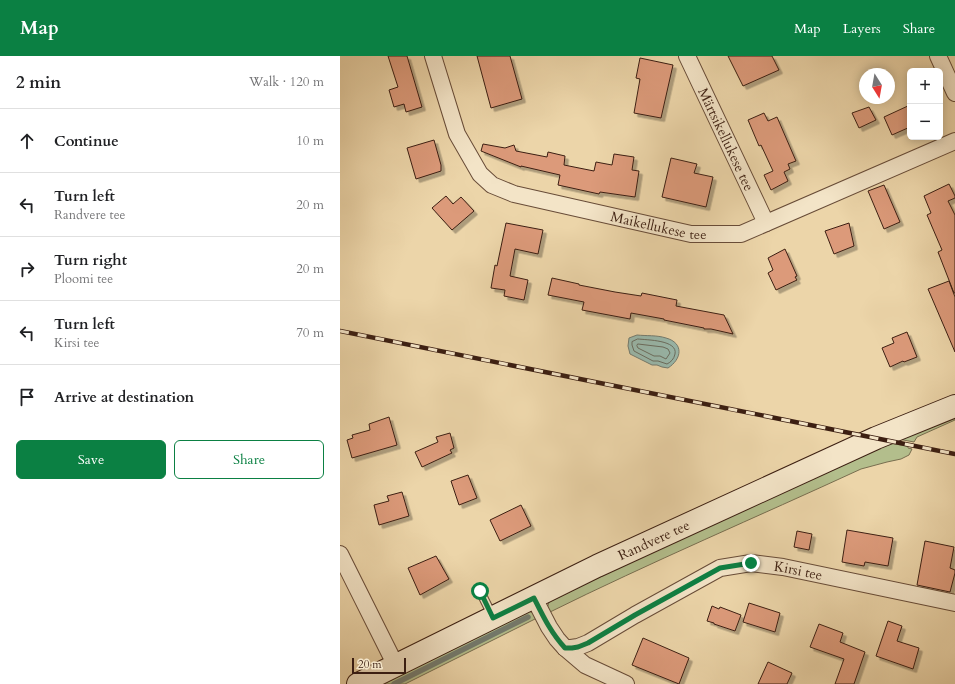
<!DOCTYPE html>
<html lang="en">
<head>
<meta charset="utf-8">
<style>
	:root { --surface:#fff; --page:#f2f2f2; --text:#202124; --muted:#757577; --line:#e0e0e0; --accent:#0b8043 }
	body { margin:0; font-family:Cardo,serif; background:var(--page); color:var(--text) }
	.controls { position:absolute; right:12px; top:12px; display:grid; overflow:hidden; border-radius:6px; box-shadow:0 2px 10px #0003 }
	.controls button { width:36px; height:36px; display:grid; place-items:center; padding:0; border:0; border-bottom:1px solid var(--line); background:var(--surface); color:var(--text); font:20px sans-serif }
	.compass { position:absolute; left:519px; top:12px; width:36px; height:36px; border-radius:50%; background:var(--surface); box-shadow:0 2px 10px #0003; rotate:169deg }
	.scale { position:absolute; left:12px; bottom:10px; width:54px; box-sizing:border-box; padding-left:4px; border:2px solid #3c1f12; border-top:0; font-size:11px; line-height:14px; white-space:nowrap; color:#3c1f12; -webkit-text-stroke:3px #f3e4c7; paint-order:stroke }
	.stop { position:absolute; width:12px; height:12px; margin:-9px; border:3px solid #0b8043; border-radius:50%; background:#fff }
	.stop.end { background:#0b8043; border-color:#fff; box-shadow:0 1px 4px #0008 }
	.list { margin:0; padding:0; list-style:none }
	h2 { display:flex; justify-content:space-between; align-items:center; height:52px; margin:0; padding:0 16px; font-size:17px }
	h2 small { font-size:13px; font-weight:400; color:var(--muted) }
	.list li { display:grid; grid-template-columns:26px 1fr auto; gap:12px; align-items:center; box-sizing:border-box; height:64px; padding:0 16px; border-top:1px solid var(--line) }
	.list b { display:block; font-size:15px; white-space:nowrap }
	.list p { margin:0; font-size:13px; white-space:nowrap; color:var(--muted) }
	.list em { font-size:13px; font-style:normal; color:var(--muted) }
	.actions { display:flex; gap:8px; padding:12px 16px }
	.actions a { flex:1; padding:9px 0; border:1px solid var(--accent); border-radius:6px; text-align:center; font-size:14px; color:var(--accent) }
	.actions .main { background:var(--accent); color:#fff }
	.icon { flex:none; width:22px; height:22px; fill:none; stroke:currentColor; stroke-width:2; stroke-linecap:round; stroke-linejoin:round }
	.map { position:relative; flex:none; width:615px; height:628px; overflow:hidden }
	header { display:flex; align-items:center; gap:24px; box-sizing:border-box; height:56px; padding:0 20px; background:var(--accent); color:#fff }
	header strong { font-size:19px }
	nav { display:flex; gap:22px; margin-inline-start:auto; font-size:14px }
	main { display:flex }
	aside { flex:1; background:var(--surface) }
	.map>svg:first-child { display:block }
	.green { fill:#b3be8c; stroke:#786e4f }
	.water { fill:#99b8ab; stroke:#747b6e }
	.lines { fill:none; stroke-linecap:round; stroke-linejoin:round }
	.shore { stroke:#6a6c5e; stroke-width:1 }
	.stream { stroke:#747b6e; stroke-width:5.5 }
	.building { fill:#dc9a7a; stroke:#3c1f12; filter:url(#shadow) }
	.lane-casing { stroke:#684c38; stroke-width:10 }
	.street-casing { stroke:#684c38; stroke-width:18 }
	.secondary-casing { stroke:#3c1f12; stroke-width:24 }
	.lane { stroke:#f3e4c7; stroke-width:8 }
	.street { stroke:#f3e4c7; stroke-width:16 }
	.secondary { stroke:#f3e4c7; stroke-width:22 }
	.rail-casing { stroke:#3c1f12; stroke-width:4.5 }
	.rail { stroke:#f3e4c7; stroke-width:3; stroke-dasharray:9; stroke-linecap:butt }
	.route { stroke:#0b8043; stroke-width:5 }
	.labels { text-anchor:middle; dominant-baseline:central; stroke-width:3; stroke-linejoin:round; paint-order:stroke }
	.street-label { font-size:14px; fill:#3c1f12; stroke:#f3e4c7 }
</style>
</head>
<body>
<header>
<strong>Map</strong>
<nav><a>Map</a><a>Layers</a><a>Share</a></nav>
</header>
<main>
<aside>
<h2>2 min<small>Walk · 120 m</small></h2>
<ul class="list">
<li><svg class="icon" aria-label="ahead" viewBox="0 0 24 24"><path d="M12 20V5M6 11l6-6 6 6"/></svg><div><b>Continue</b></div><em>10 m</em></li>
<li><svg class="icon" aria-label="left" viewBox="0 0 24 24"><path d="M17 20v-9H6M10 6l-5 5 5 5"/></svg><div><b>Turn left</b><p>Randvere tee</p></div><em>20 m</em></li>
<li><svg class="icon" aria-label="right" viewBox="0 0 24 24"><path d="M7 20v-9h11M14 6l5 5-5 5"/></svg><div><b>Turn right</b><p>Ploomi tee</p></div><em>20 m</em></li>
<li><svg class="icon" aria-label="left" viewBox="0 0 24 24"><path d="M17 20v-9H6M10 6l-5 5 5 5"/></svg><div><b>Turn left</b><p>Kirsi tee</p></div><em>70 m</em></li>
<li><svg class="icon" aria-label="arrive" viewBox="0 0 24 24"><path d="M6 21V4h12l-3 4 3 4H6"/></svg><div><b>Arrive at destination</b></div></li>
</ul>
<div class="actions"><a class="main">Save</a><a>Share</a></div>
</aside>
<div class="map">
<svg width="615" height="628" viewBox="0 0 615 628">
	<defs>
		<filter id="shadow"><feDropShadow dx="3.5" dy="3.5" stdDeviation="0" flood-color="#0004"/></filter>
	</defs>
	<rect width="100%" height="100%" fill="#ecd5a9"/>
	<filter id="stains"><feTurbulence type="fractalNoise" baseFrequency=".005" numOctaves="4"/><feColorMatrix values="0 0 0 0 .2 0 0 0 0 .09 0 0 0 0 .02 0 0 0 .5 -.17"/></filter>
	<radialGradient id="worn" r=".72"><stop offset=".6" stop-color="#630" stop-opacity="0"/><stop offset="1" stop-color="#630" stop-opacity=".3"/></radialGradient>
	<path class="green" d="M615 359V364L577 381 574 386 558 383Z
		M548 387 568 390V392L572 393 569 399 561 403 547 406 521 413C417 461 311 506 208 557L207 553 209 546 323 490Z
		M189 555 196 559 197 562 65 628H43Z"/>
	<path class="water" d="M297 279C306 280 317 279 326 282 344 287 342 303 328 312L322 311 317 309H312L290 298 288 290 289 282Z"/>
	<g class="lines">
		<path class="shore" d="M298 283C307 284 338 284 335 298 334 303 331 306 327 308L318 305H313L294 295 292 289V286Z
			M298 288 323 291 328 293 330 297 326 303 320 300H314L298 292 297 290Z"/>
		<path class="stream" d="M54 628 188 561"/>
	</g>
	<path class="building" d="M48 0H67L82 51 66 56 64 48 54 51 49 34 58 31Z
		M137 0H170L182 43 151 52Z
		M388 0H432L439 14 403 30Z
		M300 2 333 9 321 62 294 57 300 23 296 22Z
		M570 49V71L552 79 544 61Z
		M529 51 536 64 519 72 512 57Z
		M424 57 428 65 437 61 456 105 448 108 450 113 444 116 448 125 431 134 424 119 433 115 421 89 419 90 408 64Z
		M94 84 101 109V115L76 123 67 92Z
		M143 88 165 92 174 89 176 95 207 101 208 96 225 100 224 109 254 115 256 106 272 109 274 98 294 101 292 114 299 115 295 141 260 136 259 138 218 129 220 119 181 110V111L141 95Z
		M331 102 357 108 354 117 373 121 366 151 322 141Z
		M609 128 615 140V142L608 145 615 159V237H614L598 196 602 194 587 159 591 157 584 140Z
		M544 129 560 166 544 173 528 135Z
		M106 140 113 148 121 141 134 155 112 174 92 152Z
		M166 167 203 174 198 198 175 193 170 220 188 224 184 244 164 240 165 234 151 232 155 209 157 210Z
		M509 167 514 190 494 198 485 175Z
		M445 193 457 220 455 221 457 224 436 234 428 217 433 214 428 202Z
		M212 222 239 228V229L275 236 301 240 302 237 337 244 336 250 384 259 393 278 371 273H364V272L324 264V263L291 257 290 263 242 254 244 246 208 239Z
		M609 225 615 241V296L588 233Z
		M567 276 577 301 564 306 563 305 550 311 542 292 554 287 552 282Z
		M49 361 57 389 12 402 7 384 13 382 12 379 30 374 29 368Z
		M110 377 114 392 110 394 112 397 82 411 75 396 98 386 96 381Z
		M128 419 137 442 119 449 111 425Z
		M62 436 69 460 39 469 34 449 49 445 47 440Z
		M181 449 191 470 160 485 150 464Z
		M507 474 553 482 548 510 525 506 524 510 502 506Z
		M457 475 472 478 469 494 454 491Z
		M585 485 614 491 610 512 615 514V517L610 536 577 529Z
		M96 500 109 523 80 539 68 512Z
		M409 547 440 557 435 576 403 566Z
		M372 550 379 553 380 551 401 559 395 575 374 568V567L367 565Z
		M548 565 562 570 557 585 579 592 573 613 536 600Z
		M479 568 503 577 500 586 525 596 514 628H495L504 603 470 591Z
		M303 582 349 602 339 628 292 609Z
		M428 606 452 617 447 628H418Z"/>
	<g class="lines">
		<g class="lane-casing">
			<path id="lane" d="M140 535 153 561"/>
		</g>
		<g class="street-casing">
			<g id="street">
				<path id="s1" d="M93 0 117 78 140 118 152 129 174 138 351 178H401L615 85"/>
				<path id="s2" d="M347 0 426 167"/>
				<path d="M598 0 615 37"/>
				<path d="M0 498 56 610"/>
				<path d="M194 542 209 571 217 583 225 592 245 609 286 628"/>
				<path id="s3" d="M225 592H231L238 591 248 587 295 559 380 512 411 507 443 511 615 547"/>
			</g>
		</g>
		<g class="secondary-casing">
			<g id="secondary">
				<path id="s4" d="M18 628 257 510 536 382 615 350"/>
			</g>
		</g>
		<use href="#lane" class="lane"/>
		<use href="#street" class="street"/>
		<use href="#secondary" class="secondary"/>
		<g class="rail-casing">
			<path id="rail" d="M0 275 615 398"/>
		</g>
		<use href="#rail" class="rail"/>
	</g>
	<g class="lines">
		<path class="route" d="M140 535 153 562 194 542C203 560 211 577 225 592H232L238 591 248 587 295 559 380 512 411 507"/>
	</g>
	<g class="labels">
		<g class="street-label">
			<text stroke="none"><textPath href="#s2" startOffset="92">Märtsikellukese tee</textPath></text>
			<text stroke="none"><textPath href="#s1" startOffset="316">Maikellukese tee</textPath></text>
			<text stroke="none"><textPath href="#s4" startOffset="329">Randvere tee</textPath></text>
			<text stroke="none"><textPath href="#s3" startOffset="255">Kirsi tee</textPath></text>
		</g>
	</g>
	<rect width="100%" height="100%" filter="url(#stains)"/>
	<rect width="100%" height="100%" fill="url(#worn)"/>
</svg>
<div class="controls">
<button>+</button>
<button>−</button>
</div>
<svg class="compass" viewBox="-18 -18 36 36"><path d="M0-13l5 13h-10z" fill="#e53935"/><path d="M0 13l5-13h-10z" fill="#757577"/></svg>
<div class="scale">20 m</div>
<div class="stop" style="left:140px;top:535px"></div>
<div class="stop end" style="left:411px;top:507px"></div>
</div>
</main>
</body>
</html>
